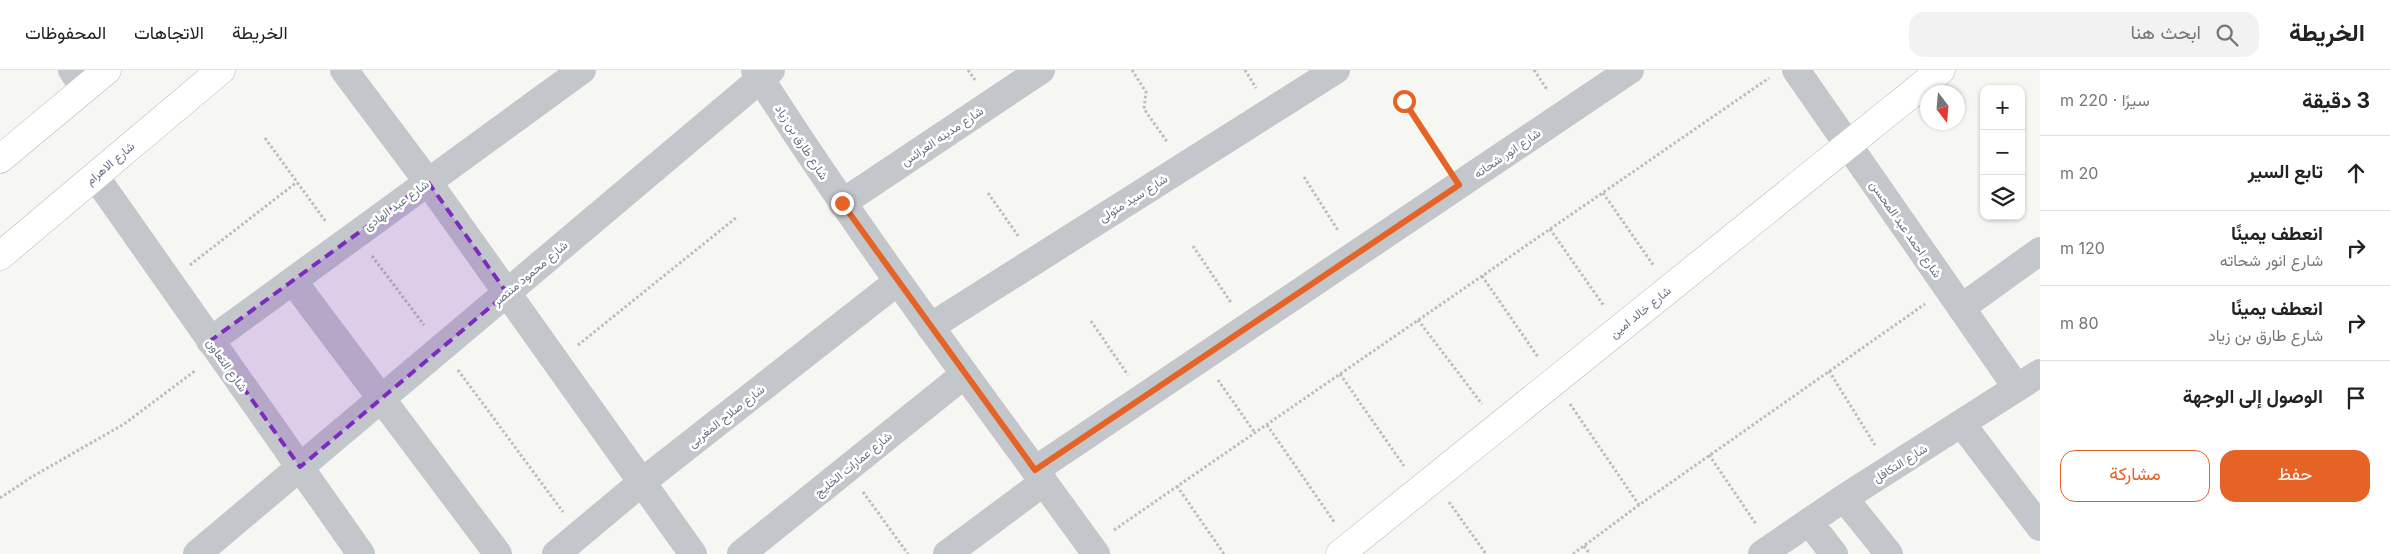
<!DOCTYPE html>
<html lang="ar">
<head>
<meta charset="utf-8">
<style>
	:root { --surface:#fff; --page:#f2f2f2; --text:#222; --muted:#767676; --line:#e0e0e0; --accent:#e46325 }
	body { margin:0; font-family:Inter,Vazirmatn,sans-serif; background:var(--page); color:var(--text); direction:rtl }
	.controls { position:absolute; right:15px; top:15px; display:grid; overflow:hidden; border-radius:10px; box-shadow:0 1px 4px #0004 }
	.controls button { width:45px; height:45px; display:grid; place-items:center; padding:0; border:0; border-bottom:1px solid var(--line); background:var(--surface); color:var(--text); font:25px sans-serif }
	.compass { position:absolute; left:1920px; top:15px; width:45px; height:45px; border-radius:50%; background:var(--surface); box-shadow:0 1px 4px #0004; rotate:164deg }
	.stop { position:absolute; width:15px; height:15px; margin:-11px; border:4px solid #e46325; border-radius:50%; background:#fff }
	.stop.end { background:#e46325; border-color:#fff; box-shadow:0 1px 5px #0008 }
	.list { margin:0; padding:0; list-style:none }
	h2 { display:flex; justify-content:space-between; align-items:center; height:65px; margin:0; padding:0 20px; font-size:21px }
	h2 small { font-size:16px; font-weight:400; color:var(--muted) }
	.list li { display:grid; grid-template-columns:32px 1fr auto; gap:15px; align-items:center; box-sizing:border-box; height:75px; padding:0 20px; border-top:1px solid var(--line) }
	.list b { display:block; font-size:19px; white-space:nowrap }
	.list p { margin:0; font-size:16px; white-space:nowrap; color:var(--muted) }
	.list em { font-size:16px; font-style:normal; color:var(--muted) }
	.actions { display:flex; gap:10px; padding:15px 20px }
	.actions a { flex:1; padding:11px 0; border:1px solid var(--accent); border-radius:15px; text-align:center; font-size:18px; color:var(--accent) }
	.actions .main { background:var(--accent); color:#fff }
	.icon { flex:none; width:28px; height:28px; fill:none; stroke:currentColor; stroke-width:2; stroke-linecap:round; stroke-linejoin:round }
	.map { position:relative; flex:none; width:2040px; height:484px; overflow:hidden; direction:ltr }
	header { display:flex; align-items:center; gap:30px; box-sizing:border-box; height:70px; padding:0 25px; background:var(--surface); border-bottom:1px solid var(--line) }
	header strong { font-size:24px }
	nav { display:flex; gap:28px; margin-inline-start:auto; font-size:18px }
	.search { width:350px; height:45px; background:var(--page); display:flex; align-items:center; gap:12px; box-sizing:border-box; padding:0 18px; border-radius:15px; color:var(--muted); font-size:19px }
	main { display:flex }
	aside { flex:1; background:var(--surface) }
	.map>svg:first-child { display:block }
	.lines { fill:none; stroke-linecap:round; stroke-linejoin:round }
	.primary-casing { stroke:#b4b8bc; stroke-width:29 }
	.path { stroke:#bbbdc0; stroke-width:3; stroke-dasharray:2.5 2.5; stroke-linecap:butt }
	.minor { stroke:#c3c6ca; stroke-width:28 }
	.primary { stroke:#fff; stroke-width:28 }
	.route { stroke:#e46325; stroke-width:6 }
	.marked { fill:#7b2cbf; fill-opacity:0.2; stroke:#7b2cbf; stroke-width:4; stroke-dasharray:10 6; stroke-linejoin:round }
	.labels { text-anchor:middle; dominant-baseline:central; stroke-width:5; stroke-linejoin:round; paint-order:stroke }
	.street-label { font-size:12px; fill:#657384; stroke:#fff }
</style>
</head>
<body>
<header>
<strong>الخريطة</strong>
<div class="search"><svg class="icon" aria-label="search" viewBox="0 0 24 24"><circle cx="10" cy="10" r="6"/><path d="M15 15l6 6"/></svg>ابحث هنا</div>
<nav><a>الخريطة</a><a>الاتجاهات</a><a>المحفوظات</a></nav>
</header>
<main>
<aside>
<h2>3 دقيقة<small>سيرًا · 220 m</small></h2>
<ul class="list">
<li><svg class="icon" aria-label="ahead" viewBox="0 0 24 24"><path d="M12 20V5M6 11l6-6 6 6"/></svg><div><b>تابع السير</b></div><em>20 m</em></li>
<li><svg class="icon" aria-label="right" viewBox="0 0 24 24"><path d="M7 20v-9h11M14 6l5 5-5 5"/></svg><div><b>انعطف يمينًا</b><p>شارع انور شحاته</p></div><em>120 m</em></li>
<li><svg class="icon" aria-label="right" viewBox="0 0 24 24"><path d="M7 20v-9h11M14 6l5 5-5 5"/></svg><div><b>انعطف يمينًا</b><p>شارع طارق بن زياد</p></div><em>80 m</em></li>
<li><svg class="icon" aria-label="arrive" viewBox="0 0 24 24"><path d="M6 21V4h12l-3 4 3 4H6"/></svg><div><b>الوصول إلى الوجهة</b></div></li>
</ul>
<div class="actions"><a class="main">حفظ</a><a>مشاركة</a></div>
</aside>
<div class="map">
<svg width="2040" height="484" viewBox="0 0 2040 484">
	<rect width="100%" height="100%" fill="#f6f6f3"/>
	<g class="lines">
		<g class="primary-casing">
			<path id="primary" d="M0 89 107 0
				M0 186 221 0
				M1340 484 1941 0"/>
		</g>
		<path class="path" d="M968 0 975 10
			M1132 0 1146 22 1144 39 1168 73
			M1245 0 1256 18
			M1534 0 1548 21
			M1403 31 1444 92
			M265 68 326 152
			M1304 107 1339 162
			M988 123 1019 167
			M1603 123 1654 196
			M1550 159 1604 236
			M1193 176 1232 234
			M372 186 424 255
			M190 195 297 112
			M1482 206 1538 287
			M1418 250 1482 334
			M1091 251 1128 305
			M578 275 737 147
			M458 300 563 442
			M1829 301 1875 375
			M1340 304 1404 396
			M1218 310 1255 363
			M1570 334 1639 435
			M1267 355 1335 453
			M1709 385 1756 454
			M1177 416 1224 484
			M863 422 908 484
			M0 428 30 408 124 354 196 300
			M1449 432 1486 484
			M1114 460 1769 8
			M1584 476 1590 484
			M1573 484 1639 435 1925 234"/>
		<path class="minor" d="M72 0 84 18
			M344 0 428 112 693 484
			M755 0C861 167 980 324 1096 484
			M1796 0 2017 318
			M95 106 361 484
			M842 133 1041 0
			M293 211 498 484
			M1961 238 2040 181
			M930 257 1336 0
			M210 271 582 0
			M1962 354 2040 457
			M1035 400 1630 0
			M1844 428 1889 484
			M1809 452 1834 484
			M197 484 771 0
			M556 484 642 412 897 212
			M741 484 965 304
			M947 484 1044 412
			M1762 484 1844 428 2040 303"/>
		<use href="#primary" class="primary"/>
	</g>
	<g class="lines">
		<path class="route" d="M842 133 1035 400 1459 115 1404 31"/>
	</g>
	<path class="marked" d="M428 112 507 223 300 397 210 271Z"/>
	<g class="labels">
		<g class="street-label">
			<text transform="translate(942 66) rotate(-34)">شارع مدينه العرائس</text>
			<text transform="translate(802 72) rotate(57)">شارع طارق بن زياد</text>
			<text transform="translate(1507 83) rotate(-34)">شارع انور شحاته</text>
			<text transform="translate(110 93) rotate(-40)">شارع الاهرام</text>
			<text transform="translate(1133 128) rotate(-32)">شارع سيد متولى</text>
			<text transform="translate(396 135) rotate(-36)">شارع عبد الهادى</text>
			<text transform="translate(1906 159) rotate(55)">شارع احمد عبد المحسن</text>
			<text transform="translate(530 203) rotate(-40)">شارع محمود منتصر</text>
			<text transform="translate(1640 242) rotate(-39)">شارع خالد امين</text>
			<text transform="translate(227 295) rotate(55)">شارع التعاون</text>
			<text transform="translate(726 346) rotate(-38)">شارع صلاح المغربى</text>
			<text transform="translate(1900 393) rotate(-32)">شارع التكافل</text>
			<text transform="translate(853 394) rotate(-39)">شارع عمارات الخليج</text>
		</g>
	</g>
</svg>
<div class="controls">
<button>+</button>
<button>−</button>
<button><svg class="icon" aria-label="layers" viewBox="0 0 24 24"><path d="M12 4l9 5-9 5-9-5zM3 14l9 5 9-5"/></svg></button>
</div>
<svg class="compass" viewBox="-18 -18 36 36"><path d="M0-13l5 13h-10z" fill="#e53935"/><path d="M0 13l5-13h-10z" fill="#767676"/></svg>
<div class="stop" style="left:1404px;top:31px"></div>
<div class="stop end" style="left:842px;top:133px"></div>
</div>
</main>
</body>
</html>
